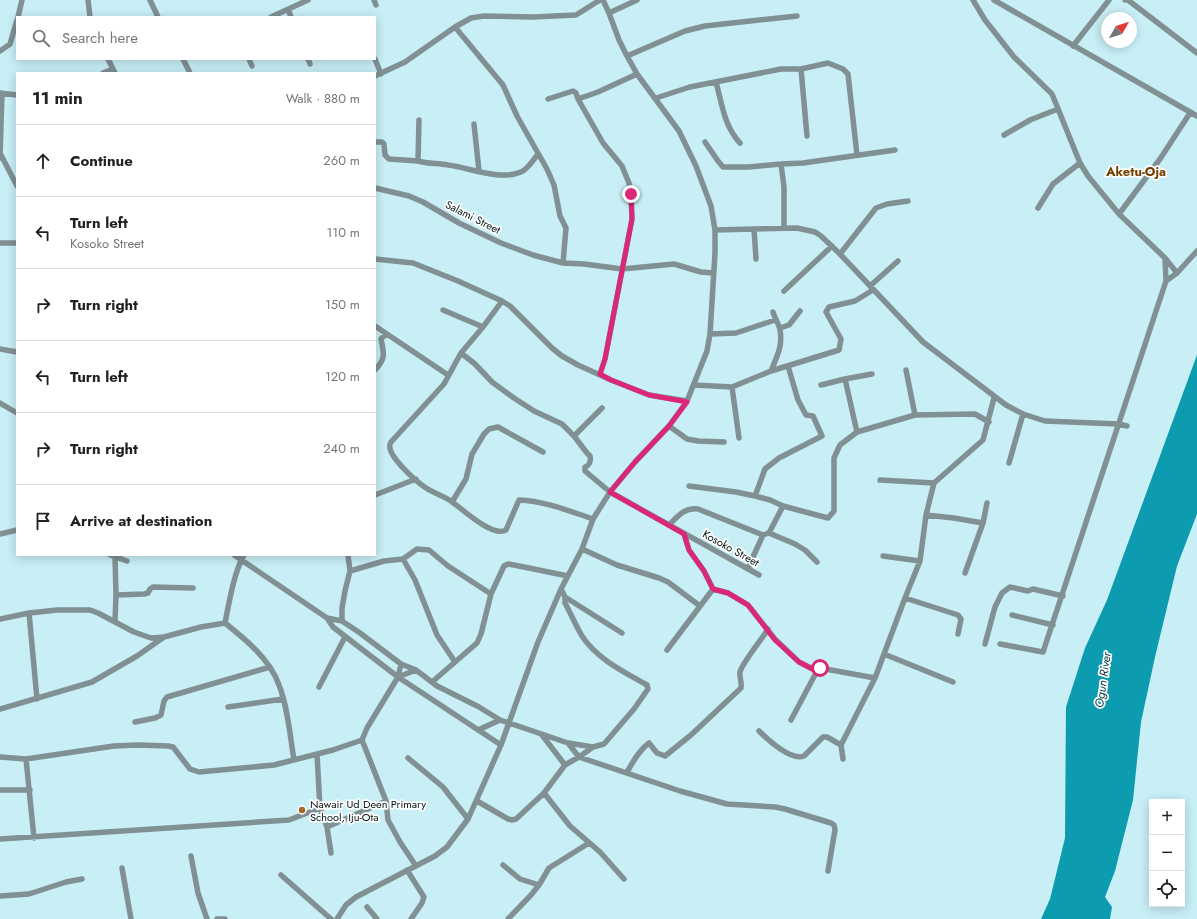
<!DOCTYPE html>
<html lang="en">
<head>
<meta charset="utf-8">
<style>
	:root { --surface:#fff; --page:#f2f2f2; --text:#202124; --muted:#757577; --line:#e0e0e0 }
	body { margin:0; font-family:Jost,sans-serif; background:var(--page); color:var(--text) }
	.controls { position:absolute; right:12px; bottom:12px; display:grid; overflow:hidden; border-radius:0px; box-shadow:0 2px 10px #0003 }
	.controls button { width:36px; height:36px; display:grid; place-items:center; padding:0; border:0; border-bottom:1px solid var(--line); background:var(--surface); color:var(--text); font:20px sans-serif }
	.compass { position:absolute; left:1101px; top:12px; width:36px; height:36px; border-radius:50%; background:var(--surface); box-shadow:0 2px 10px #0003; rotate:51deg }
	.stop { position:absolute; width:12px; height:12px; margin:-9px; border:3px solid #db2777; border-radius:50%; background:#fff }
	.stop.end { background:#db2777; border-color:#fff; box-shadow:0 1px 4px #0008 }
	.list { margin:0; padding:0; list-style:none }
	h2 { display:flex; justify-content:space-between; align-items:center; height:52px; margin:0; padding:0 16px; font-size:17px }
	h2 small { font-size:13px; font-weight:400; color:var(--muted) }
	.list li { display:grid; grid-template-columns:26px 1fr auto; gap:12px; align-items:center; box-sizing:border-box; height:72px; padding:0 16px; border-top:1px solid var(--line) }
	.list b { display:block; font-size:15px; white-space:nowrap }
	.list p { margin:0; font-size:13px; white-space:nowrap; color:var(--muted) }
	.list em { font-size:13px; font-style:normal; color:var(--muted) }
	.icon { flex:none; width:22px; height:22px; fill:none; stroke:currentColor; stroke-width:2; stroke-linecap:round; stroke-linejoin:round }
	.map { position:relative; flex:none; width:1197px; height:919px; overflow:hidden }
	.search { position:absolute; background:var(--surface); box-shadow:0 2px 10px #0003; left:16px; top:16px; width:360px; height:44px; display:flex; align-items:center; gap:10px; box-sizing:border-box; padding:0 14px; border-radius:0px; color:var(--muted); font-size:15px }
	.panel { position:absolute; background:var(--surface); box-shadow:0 2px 10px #0003; left:16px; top:72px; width:360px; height:484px; border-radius:0px }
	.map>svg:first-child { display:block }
	.water { fill:#0c9baf }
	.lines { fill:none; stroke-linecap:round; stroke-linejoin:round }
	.street { stroke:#809093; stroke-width:5.5 }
	.route { stroke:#db2777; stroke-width:5 }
	.poi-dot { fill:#a4662b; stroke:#fff; stroke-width:1.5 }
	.labels { text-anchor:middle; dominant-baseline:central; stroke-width:3.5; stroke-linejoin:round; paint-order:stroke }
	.street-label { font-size:11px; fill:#051214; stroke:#fff }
	.poi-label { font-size:11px; fill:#051214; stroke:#fff; text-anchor:start }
	.water-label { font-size:12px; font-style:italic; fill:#003740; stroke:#fff }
	.quarter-label { font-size:13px; font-weight:bold; fill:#774201; stroke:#fff }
</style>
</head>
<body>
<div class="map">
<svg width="1197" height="919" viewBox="0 0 1197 919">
	<rect width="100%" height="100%" fill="#c8eef6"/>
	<path class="water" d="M1197 355V514L1177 566 1155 657 1141 722 1133 800 1115 871 1105 897 1112 907 1110 919H1041L1050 899 1065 838 1066 707 1085 648 1107 600Z"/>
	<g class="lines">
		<path class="street" d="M88 0 90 17
			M150 0 158 17
			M374 0 376 5
			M973 0 985 20 1014 57 1052 94 1080 163 1088 176 1119 214 1165 258 1177 273
			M994 0 1197 116
			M1125 0H1128L1197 53
			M288 9 291 17
			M609 13 637 0
			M18 17 22 0
			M271 17 308 0
			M455 27 503 85 517 116 547 169 554 185 560 216 566 228 563 263
			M1073 46 1109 0
			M0 51 10 44 17 20
			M627 56 685 31 705 26 797 16
			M108 59 115 73
			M183 59 190 73
			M249 59 252 66
			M308 59 310 64
			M375 59 381 74
			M801 69 807 136
			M103 73 113 69
			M375 76 405 62 455 27 471 18 484 16 533 17 576 15 600 0
			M716 82C722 104 724 126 740 143
			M0 93 17 95
			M656 98 690 87 781 69H801L828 63 843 69 848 74 857 155
			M548 99 573 91 576 93 578 99 603 143 622 166 624 171 629 183 631 194 632 219 605 359 600 374
			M578 99 598 92 637 74
			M474 124 479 171
			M1004 135 1030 120 1058 109
			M375 142H382L384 144 385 155 389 159 418 161C428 164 438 163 448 165 471 168 499 181 521 172 528 169 533 160 538 154
			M705 142 718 161 723 167H749L781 164
			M1 155 17 186
			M0 158 2 93
			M418 161 419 120
			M375 188 409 196 423 202 459 223 501 243 533 255 563 263 584 264 622 269 674 264 701 272 713 273
			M1038 208 1053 184 1080 163
			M1119 214 1160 159 1190 113
			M784 228V187L781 164 803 163 895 150
			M754 229 756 259
			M715 230 797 228 815 232 821 236 840 254 923 342 1006 405 1023 414 1045 421 1119 424 1127 426
			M0 243H17
			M840 254 876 208 887 204 908 201
			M375 259 413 263 458 281 502 301 510 306 552 348 562 356 578 365 611 380 649 395 687 401
			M1166 281 1177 273 1197 251
			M870 286 898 261
			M784 291 832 246
			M502 301 483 327 461 353 444 384 391 442C383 453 417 482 426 488 434 493 443 496 451 501 462 509 493 538 506 530L519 500C545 501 569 511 593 519
			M443 310 483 327
			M375 326 448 375
			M780 328 789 325 800 311
			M710 334 736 333 775 320
			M0 349 17 352
			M461 353 475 364 492 382 514 398 534 411 562 424 574 436 587 453 590 456C591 460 590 465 585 467V471L610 492 759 575
			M375 370C386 358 384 354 381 339L386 334
			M906 370 915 415
			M771 371C777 356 783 346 780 330 779 324 775 319 773 312
			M845 379 857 432 915 415 975 414 989 422
			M694 385 732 387 771 371 839 350 841 339 826 312 829 307 855 301 873 290
			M821 385 845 379 872 374
			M732 387 739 438
			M0 403 17 413
			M669 426 687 439 698 441 724 442
			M574 436 602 408
			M1009 463 1023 414
			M880 480 934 483
			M689 486 736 492 755 496 765 469 779 458 822 436 813 416 806 415 798 400 788 366
			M375 495 416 479
			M755 496 770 500 783 506 828 518 834 511V458L840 445 857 432
			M452 502 466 479 472 454 484 434 489 429 498 427 543 452
			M926 515 954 518 983 523
			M669 525C678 516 685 507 698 509L763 535 769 533 795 544 805 550 817 562
			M769 533 783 506
			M0 534 17 530
			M684 534 689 550 704 571 713 589 728 593 748 605 775 639 799 662 817 671
			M582 549 617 565 659 578 668 582 700 606
			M110 555 127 561
			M234 555 327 618 333 627 398 677 501 745
			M883 556 920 561
			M115 557 116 595 115 621
			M403 559 415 580 437 635 455 662
			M748 568 763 535
			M350 571 384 561 403 559 417 549 429 550 448 566 491 594
			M965 573 983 523 987 503
			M116 595 144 594 148 593 150 589 153 587 193 588
			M565 597 622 633
			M905 598 958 615 961 619 958 634
			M29 613 37 699
			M1012 615 1053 625
			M327 618 342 621 360 633 401 664 416 670 437 686 479 707 500 720 568 743 593 747
			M0 619 29 613 57 610H90L98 613 134 632 151 638 164 637 201 627 225 623C245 639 270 659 279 685 288 708 290 736 294 760
			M342 621V608L345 591 350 571 348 555
			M225 623C229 603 234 572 244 555
			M985 644 995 607 1002 593 1010 587 1028 591 1033 589 1063 596
			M1000 644 1043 652 1166 281 1165 258
			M667 650 713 589
			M884 654 953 682
			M401 664 398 677 416 670
			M398 677 367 728 362 740 386 801 388 820 400 842 416 866
			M432 682 477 643 481 634 491 594 504 566 508 564 514 565 568 576
			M319 687 345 637
			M228 707 283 699
			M0 709 92 682 137 656 164 637
			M791 720 817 671 820 668 875 678
			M135 722 155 718 161 715 164 701 167 697 270 667
			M478 730 500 720
			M759 731C768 740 791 761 804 756L823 737H827L841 745
			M542 735 565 765
			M568 743 579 757 680 791 727 804 775 807 785 809 831 823 834 825 835 830 828 871
			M317 754 320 808 327 827 331 853
			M0 757 26 759 114 746 138 745 168 746 173 747 190 769 199 772 274 765 333 750 362 740
			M408 758 443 787 468 819
			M26 759 34 838
			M843 759 841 745 875 678 905 598 920 561 926 515 934 483 983 440 994 398
			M627 772C633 762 639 750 649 743L657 753 665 756 691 735 741 688C742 682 739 676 740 672 742 663 762 639 768 629
			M1 790H30
			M544 793 570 826 600 852 624 879
			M477 801 508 819 512 820 516 819 544 793 565 765 579 757 593 747 604 744 634 709 648 689 647 685C624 672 597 659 582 636 576 626 571 614 565 603V597L561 589
			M327 827 386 801
			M0 839 289 820 320 808
			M191 856 198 893 207 919
			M503 865 520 879 539 885
			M122 868 131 919
			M407 870 424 897 422 903 411 919
			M281 875 331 919
			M0 896 29 894 66 882 82 879
			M367 907 377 919
			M217 919H225
			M337 919 346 905 356 897 435 856 447 847 468 819 501 745 538 642 561 589 582 549 593 519 610 492 635 462 669 426 687 401 707 351 710 334 715 253V230L711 206 696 166 679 131 637 74 627 56 619 40 609 13 603 0
			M508 919 531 895 539 885 549 868 589 843"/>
	</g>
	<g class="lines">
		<path class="route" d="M631 194 632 219 605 359 600 374 611 380 649 395 687 402 669 426 635 462 610 492 684 534 689 550 704 571 713 589 728 593 748 605 775 640 799 662 816 671H817L820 668"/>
	</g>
	<circle class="poi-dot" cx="302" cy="810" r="4"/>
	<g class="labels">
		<g class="street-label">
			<text transform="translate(473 217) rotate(27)">Salami Street</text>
			<text transform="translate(731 548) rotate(29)">Kosoko Street</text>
		</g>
		<g class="poi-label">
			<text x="310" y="804">Nawair Ud Deen Primary<tspan x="310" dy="13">School, Iju-Ota</tspan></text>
		</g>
		<g class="water-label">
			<text transform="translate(1103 680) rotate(-82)">Ogun River</text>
		</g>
		<g class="quarter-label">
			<text x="1136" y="171">Aketu-Oja</text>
		</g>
	</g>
</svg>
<div class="controls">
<button>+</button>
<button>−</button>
<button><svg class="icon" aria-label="locate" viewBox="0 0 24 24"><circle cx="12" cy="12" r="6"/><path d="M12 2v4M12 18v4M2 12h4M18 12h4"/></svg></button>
</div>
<svg class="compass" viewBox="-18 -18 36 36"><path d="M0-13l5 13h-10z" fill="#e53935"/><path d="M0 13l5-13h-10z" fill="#757577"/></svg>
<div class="stop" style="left:820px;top:668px"></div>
<div class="stop end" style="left:631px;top:194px"></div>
<div class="search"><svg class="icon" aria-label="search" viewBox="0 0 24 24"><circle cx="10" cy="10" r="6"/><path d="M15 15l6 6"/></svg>Search here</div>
<section class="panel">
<h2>11 min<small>Walk · 880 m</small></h2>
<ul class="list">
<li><svg class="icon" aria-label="ahead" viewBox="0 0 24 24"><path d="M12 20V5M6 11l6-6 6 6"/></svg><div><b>Continue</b></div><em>260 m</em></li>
<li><svg class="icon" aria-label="left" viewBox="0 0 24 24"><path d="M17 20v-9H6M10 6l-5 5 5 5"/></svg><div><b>Turn left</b><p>Kosoko Street</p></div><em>110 m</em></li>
<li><svg class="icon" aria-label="right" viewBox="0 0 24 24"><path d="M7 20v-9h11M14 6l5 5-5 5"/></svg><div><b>Turn right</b></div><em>150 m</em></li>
<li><svg class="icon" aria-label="left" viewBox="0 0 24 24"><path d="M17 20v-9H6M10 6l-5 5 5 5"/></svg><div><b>Turn left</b></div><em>120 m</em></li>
<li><svg class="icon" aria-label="right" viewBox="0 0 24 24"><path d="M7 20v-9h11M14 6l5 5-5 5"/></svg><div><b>Turn right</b></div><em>240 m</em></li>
<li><svg class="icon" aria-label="arrive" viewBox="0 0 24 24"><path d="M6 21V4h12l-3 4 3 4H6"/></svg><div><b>Arrive at destination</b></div></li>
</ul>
</section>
</div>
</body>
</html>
